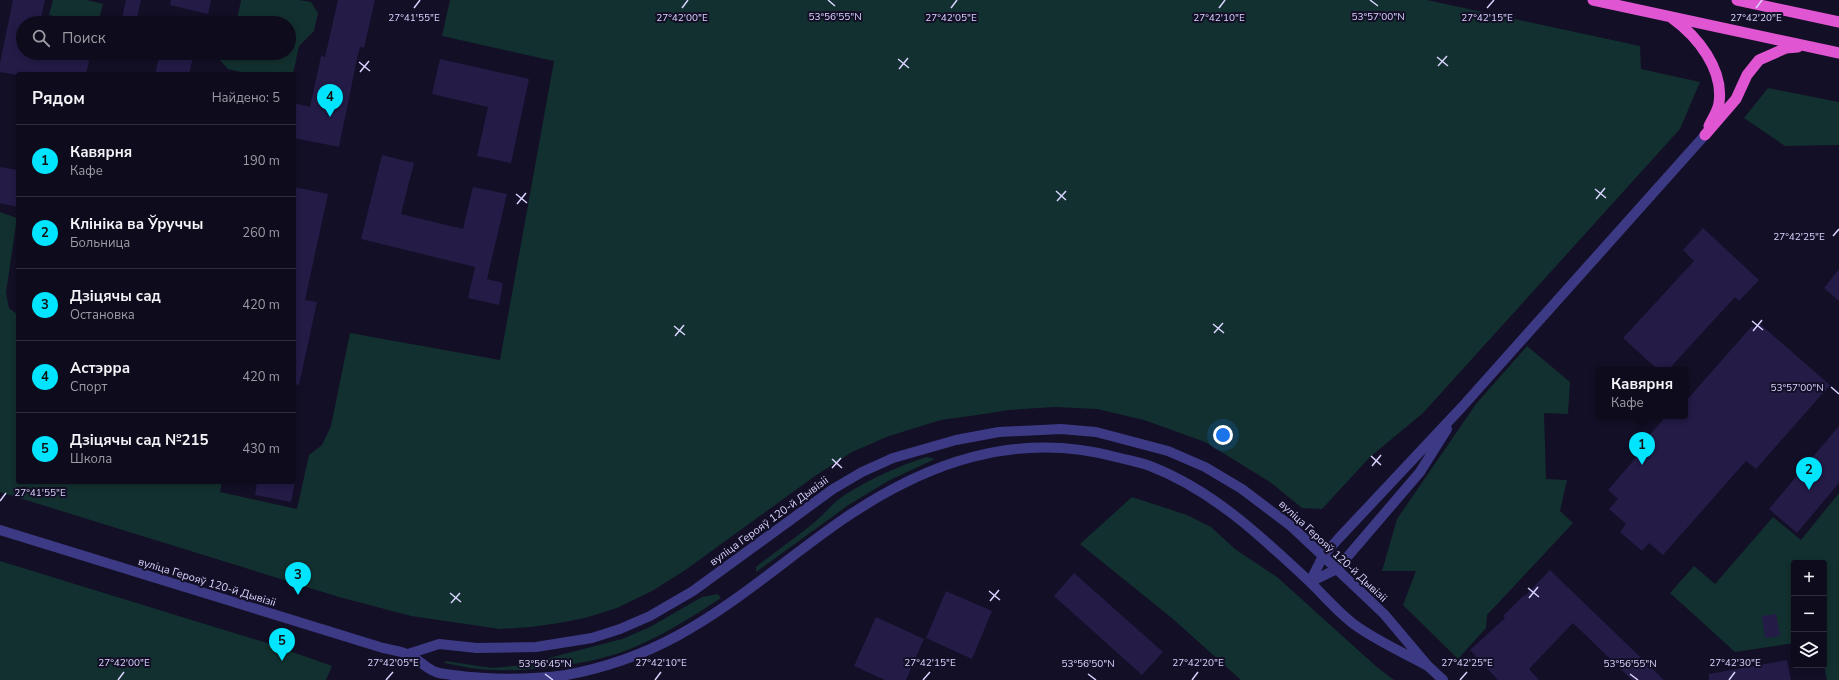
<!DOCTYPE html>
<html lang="ru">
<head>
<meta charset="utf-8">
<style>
	:root { --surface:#0e0b1c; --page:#171425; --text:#f1f3f6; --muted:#9b9ba3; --line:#2e2b3b; --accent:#00e5ff }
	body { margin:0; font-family:"Nunito Sans",sans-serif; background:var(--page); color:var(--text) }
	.controls { position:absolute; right:12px; bottom:12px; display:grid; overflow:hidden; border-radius:4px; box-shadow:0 2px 6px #0003 }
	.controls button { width:36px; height:36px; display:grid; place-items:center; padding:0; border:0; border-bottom:1px solid var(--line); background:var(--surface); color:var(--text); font:20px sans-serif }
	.you { position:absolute; left:1223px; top:435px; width:14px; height:14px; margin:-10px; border:3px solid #fff; border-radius:50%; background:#1a73e8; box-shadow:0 0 0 6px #1a73e833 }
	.badge { display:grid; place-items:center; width:26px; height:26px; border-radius:50%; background:var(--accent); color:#111; font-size:13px; font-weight:700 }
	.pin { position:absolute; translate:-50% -33px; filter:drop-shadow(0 1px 2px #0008) }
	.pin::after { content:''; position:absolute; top:21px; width:14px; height:12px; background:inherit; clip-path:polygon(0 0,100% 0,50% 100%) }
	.popup { position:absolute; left:1596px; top:367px; width:92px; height:52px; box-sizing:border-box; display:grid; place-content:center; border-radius:4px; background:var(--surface); filter:drop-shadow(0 1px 3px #0005); font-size:13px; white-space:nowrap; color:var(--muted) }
	.popup b { font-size:15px; color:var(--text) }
	.popup::after { content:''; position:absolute; left:50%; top:100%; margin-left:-8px; border:8px solid transparent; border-top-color:var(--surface) }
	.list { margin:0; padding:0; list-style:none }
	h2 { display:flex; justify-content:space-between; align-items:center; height:52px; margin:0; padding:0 16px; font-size:17px }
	h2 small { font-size:13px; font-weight:400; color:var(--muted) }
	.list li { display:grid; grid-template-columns:26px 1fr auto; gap:12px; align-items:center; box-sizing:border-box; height:72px; padding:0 16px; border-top:1px solid var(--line) }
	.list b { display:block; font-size:15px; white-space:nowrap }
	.list p { margin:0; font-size:13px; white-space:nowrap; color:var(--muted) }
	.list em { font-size:13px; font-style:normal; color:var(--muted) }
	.icon { flex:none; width:22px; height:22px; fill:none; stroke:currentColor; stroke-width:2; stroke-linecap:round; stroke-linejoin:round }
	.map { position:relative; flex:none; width:1839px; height:680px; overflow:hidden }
	.search { position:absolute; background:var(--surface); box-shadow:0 2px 6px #0003; left:16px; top:16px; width:280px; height:44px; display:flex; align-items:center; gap:10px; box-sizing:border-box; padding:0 14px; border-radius:22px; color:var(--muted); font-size:15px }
	.panel { position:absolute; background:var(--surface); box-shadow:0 2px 6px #0003; left:16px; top:72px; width:280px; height:412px; border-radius:4px }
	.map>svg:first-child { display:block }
	.green { fill:#12302f }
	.building { fill:#241b47 }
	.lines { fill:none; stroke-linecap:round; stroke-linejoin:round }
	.tertiary { stroke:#3d3a85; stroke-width:10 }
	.trunk { stroke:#e055d1; stroke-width:11 }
	.ticks { fill:none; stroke:#d9d4ff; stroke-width:1.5 }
	.labels { text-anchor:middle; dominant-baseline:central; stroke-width:4; stroke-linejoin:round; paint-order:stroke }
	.street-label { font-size:11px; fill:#d9d4ff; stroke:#130f26 }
	.ticks-label { font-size:10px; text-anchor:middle; fill:#d9d4ff; stroke:#130f26; stroke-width:4; stroke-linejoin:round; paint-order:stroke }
</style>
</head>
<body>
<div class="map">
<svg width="1839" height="680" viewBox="0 0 1839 680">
	<rect width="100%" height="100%" fill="#130f26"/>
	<path class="green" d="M53 0H87L103 4 98 23H82L49 15Z
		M241 0H299L311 2 318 13 314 31 299 46 293 74H250L228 69 220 60 221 53H289V23H232L237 20Z
		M450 0H1427L1640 46 1641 69 1700 82 1680 129 1423 413 1370 457 1322 509 1302 508 1270 482 1205 442 1144 420 1097 409 1054 407 1009 410 977 415 941 420 889 436 852 452 815 476 684 571 652 591 617 608 585 618 559 623 531 627 500 629 411 616 339 597 0 492V212L17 218 6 293 9 308 18 315V482H222L220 492 297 509 309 455 322 445 331 426 350 333 500 360 554 61 442 36Z
		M1768 88 1839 102V145L1785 146 1744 118Z
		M1527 346 1570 382 1568 414 1544 413 1546 479 1567 480 1560 511 1573 523 1487 615 1486 628 1458 659 1403 605 1416 571H1382L1397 519 1476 404Z
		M927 457 935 459 890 480 850 504 756 572V567C774 553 792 540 810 526 823 516 832 503 846 494 872 478 898 466 927 457Z
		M1839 493V680H1827L1824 665V563H1794V643L1735 652 1670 593 1694 566 1715 584 1773 517 1801 540Z
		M1132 497 1187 515 1211 527 1235 549 1277 577 1378 668 1394 680H1241L1173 619 1080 544Z
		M0 561 270 644 332 666 326 680H0Z
		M718 594 721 598C692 617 662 636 630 649 592 664 534 672 493 670 477 670 460 666 445 663V661L492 668 522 665 622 639 650 627 702 597Z"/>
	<path class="building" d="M13 0H45L40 23H23V53H37L69 60V53H91L86 74H18V75L0 72V63Z
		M126 0H141L136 23H121Z
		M171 0H211L208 14 170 5Z
		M338 0H375L364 48 360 47 357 59 339 147 294 138V103L310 107 321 56 325 57Z
		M160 53H194L189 74H155Z
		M440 59 529 79 511 163 477 156 488 107 432 94Z
		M382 155 414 163 401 214 463 229 473 187 507 194 487 279 503 283 499 305 468 298 475 267 361 239Z
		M0 167 18 170V207L0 203Z
		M294 187 328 194 305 300 317 302 299 385 294 384Z
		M1703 228 1759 280 1739 301 1735 297 1668 370H1658L1623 338 1694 261 1683 250Z
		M1839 269V301L1824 288Z
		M1760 324 1830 385 1756 469 1746 461 1663 555 1649 543 1642 551 1620 532 1626 524 1609 509 1618 499 1608 490 1640 453 1637 450 1666 416H1685V402L1752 326 1756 329Z
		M1839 426V483L1797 533 1769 509Z
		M257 482H295L291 502 255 495Z
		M1550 570 1664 680H1632L1573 623 1529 669 1539 680H1498L1470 650 1505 618 1503 616 1524 595 1525 596Z
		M1074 573 1163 652 1142 675 1054 596Z
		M946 591 992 611 972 659 926 638Z
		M1776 614 1780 636 1765 638 1762 616Z
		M876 617 924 639 906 680H885L854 666Z
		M1787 660 1791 680H1709V674Z"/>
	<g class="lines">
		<path class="tertiary" d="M0 530 383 648C392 650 403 651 411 656 419 660 427 669 436 672 441 674 448 674 453 675 490 680 529 680 566 675 604 668 642 655 677 636 736 604 787 558 842 520 925 463 1015 430 1116 457 1127 460 1139 462 1150 466 1213 490 1264 539 1312 584 1326 598 1340 614 1355 625 1377 641 1404 653 1428 666
			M1310 582 1323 556 1339 538 1462 407 1705 135
			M1310 582 1337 569 1420 472 1447 429
			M408 654 439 644 477 648 536 647 592 638 620 629 650 616 693 591 833 489 862 472 893 458 956 440 999 432 1061 429 1096 432 1168 451 1205 467 1242 489 1291 526 1323 556 1384 614 1428 666 1443 680"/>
		<path class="trunk" d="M1593 0 1839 53
			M1737 0 1839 22
			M1672 18C1697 36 1724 69 1719 103 1718 111 1712 119 1709 126
			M1705 135 1736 99 1747 75 1759 60 1786 48 1798 47"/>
	</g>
	<path class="ticks" d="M828 0 835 6M1370 0 1378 6M414 8 420 0M682 8 688 0M951 8 957 0M1219 8 1225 0M1487 8 1494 0M1756 8 1762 0M1437 57 1448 66M898 59 909 68M359 62 370 71M1438 66 1447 56M899 69 908 58M360 72 369 61M1595 189 1606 198M1056 191 1066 200M516 194 527 203M1596 199 1605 188M1057 201 1066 191M517 204 526 193M1833 236 1839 229M1752 321 1763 330M1213 324 1224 333M674 326 685 335M1753 331 1762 320M1214 333 1223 323M675 336 684 325M1831 387 1839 394M1371 456 1381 465M832 459 842 468M1372 466 1381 455M832 468 841 458M0 501 6 493M1528 588 1539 597M989 591 1000 600M450 593 461 602M1529 598 1538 587M990 601 999 590M451 603 460 593M545 674 553 680M1088 674 1096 680M1630 674 1638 680M118 680 124 672M386 680 393 672M655 680 661 672M923 680 930 672M1192 680 1198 672M1460 680 1467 672M1729 680 1735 672"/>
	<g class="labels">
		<g class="street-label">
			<text transform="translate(769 521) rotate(-36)">вуліца Герояў 120-й Дывізіі</text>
			<text transform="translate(1333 551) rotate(43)">вуліца Герояў 120-й Дывізіі</text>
			<text transform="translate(207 582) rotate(17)">вуліца Герояў 120-й Дывізіі</text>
		</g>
	</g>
	<g class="ticks-label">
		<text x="835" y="20">53°56'55"N</text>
		<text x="1378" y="20">53°57'00"N</text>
		<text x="414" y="21">27°41'55"E</text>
		<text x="682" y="21">27°42'00"E</text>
		<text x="951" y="21">27°42'05"E</text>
		<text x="1219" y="21">27°42'10"E</text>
		<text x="1487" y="21">27°42'15"E</text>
		<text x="1756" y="21">27°42'20"E</text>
		<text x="1799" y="240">27°42'25"E</text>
		<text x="1797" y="391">53°57'00"N</text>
		<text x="40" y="496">27°41'55"E</text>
		<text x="124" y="666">27°42'00"E</text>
		<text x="393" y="666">27°42'05"E</text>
		<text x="661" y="666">27°42'10"E</text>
		<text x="930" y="666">27°42'15"E</text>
		<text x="1198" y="666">27°42'20"E</text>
		<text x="1467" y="666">27°42'25"E</text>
		<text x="1735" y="666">27°42'30"E</text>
		<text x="545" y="667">53°56'45"N</text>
		<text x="1088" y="667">53°56'50"N</text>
		<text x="1630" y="667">53°56'55"N</text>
	</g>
</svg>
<div class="controls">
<button>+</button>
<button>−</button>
<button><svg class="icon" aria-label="layers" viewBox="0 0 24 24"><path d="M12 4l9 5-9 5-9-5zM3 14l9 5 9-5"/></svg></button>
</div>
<div class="you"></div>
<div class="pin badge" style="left:1642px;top:465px">1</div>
<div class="popup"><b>Кавярня</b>Кафе</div>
<div class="pin badge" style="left:1809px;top:490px">2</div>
<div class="pin badge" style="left:298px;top:595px">3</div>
<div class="pin badge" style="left:330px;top:117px">4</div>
<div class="pin badge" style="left:282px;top:661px">5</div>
<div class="search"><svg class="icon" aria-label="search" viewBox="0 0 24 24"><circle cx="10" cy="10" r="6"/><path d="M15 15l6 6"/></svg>Поиск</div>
<section class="panel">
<h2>Рядом<small>Найдено: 5</small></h2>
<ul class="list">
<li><span class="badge">1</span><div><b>Кавярня</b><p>Кафе</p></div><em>190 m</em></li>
<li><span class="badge">2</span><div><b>Клініка ва Ўруччы</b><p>Больница</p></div><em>260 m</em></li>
<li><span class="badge">3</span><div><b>Дзіцячы сад</b><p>Остановка</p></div><em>420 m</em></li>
<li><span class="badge">4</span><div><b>Астэрра</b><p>Спорт</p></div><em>420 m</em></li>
<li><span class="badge">5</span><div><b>Дзіцячы сад №215</b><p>Школа</p></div><em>430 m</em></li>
</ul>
</section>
</div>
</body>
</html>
